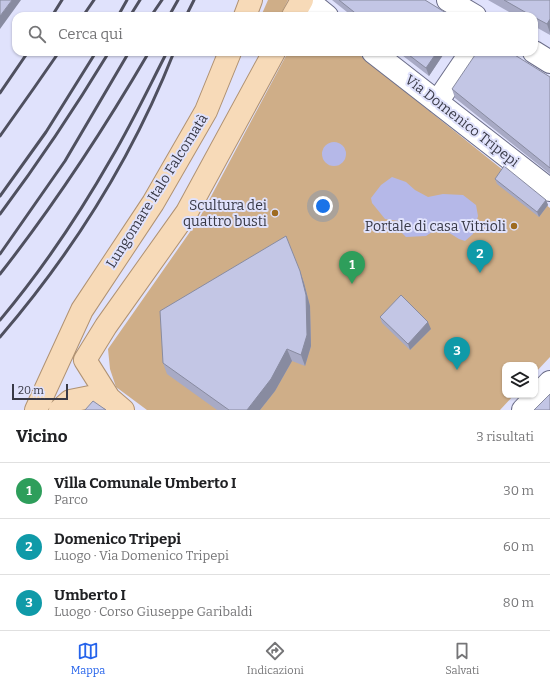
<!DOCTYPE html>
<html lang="it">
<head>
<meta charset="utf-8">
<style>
	:root { --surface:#fff; --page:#f6f6f6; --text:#202124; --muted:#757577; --line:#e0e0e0; --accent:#2563eb }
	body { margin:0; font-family:Bitter,serif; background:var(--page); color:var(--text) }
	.controls { position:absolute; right:12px; bottom:12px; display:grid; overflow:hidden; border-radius:8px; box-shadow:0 1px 3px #0004 }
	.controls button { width:36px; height:36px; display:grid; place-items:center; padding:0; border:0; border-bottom:1px solid var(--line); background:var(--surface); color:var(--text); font:20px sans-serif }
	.scale { position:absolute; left:12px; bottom:10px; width:56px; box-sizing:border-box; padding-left:4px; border:2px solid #383946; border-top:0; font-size:11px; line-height:14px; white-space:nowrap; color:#383946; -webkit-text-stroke:3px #e0e2fc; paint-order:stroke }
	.you { position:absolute; left:323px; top:206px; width:14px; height:14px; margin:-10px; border:3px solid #fff; border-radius:50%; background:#1a73e8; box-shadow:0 0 0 6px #1a73e833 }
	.badge { display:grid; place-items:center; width:26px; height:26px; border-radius:50%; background:var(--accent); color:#fff; font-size:13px; font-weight:700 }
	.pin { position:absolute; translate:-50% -33px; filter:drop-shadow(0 1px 2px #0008) }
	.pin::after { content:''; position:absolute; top:21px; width:14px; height:12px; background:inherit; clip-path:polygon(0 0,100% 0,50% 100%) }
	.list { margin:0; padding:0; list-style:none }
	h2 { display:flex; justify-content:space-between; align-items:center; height:52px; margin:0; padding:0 16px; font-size:17px }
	h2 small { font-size:13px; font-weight:400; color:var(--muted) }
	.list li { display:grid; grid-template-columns:26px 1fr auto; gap:12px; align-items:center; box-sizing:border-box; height:56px; padding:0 16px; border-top:1px solid var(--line) }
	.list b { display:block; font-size:15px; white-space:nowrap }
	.list p { margin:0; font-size:13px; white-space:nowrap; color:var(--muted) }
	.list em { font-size:13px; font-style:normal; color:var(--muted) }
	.icon { flex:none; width:22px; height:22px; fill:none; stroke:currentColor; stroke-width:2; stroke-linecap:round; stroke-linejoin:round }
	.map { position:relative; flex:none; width:550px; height:410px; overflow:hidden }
	.search { position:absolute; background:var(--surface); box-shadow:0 1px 3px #0004; left:12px; right:12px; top:12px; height:44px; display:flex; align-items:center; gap:10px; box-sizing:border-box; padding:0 14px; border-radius:12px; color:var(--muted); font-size:15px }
	.sheet { height:220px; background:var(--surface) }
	nav { display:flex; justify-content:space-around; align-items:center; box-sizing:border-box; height:56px; border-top:1px solid var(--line); background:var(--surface); font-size:11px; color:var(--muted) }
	nav a { display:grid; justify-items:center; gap:2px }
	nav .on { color:var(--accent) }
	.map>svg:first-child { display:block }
	.green { fill:#cfae88 }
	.water { fill:#b5b8e8 }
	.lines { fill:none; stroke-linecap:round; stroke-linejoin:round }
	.minor-casing { stroke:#6b6d89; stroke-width:24 }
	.major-casing { stroke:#b09272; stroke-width:24 }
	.minor { stroke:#fff; stroke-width:22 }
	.major { stroke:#f7dab8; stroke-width:22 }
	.rail { stroke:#4f505f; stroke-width:3 }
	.wall { fill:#a8aac5 }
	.shaded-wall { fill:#888ba0 }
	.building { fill:#c3c6e5; stroke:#888ba0 }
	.poi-dot { fill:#9e6b21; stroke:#e0e2fc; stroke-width:1.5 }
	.labels { text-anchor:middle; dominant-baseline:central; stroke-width:4; stroke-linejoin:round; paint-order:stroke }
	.street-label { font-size:14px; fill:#383946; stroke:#e0e2fc }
	.poi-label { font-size:14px; fill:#383946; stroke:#e0e2fc; text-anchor:end }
</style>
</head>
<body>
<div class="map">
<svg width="550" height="410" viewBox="0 0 550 410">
	<rect width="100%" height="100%" fill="#e0e2fc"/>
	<path class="green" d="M268 0H288L280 16H261Z
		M288 52H356L550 208V357L535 373V365H505V395H514L500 410H147L116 387 110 369 108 349 199 219Z"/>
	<path class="water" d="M322 154a12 12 0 1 1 24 0a12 12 0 1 1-24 0Z
		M392 177 406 182 415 190 428 197 443 194 463 195 476 205 478 216 473 234 465 241 459 239 443 229 435 230 426 236 406 237 401 232 399 221 385 219 372 203 371 198 381 185Z"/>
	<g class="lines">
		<g class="minor-casing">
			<path id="minor" d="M307 0 327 16
				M448 0 475 16
				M373 52 550 190
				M534 52 550 62
				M437 102 471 52
				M523 410 550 382"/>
		</g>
		<g class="major-casing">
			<path id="major" d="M245 16 251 0
				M293 16 302 0
				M36 410 82 310 153 203 206 111 230 52
				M60 410 70 401 95 396 109 398
				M123 410 109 398 85 360 106 326 187 212 274 52"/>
		</g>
		<use href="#minor" class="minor"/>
		<use href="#major" class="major"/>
		<path class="rail" d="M52 16 62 0
			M83 16 94 0
			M118 16 127 0
			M130 16 140 0
			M151 16 162 0
			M169 16 178 0
			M186 16 194 0
			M0 93 28 52
			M0 136 34 88 59 52
			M0 196 46 132 96 52
			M0 214C39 162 75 108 109 52
			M0 254 65 161 129 52
			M0 274C55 204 104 129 149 52
			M0 320C42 270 79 215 112 157 132 123 149 87 167 52
			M0 337C73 252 133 156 174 52"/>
	</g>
	<path class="wall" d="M332 0H425L451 16H352Z
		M488 0H550V35L534 26V16H516Z
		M398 52H445L429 76Z
		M550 77V174L455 98 452 89Z
		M495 179 546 200 548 205 539 217 497 184Z
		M300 271 304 283 310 306 311 346 305 366 292 361 275 391 260 410H217L167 374 163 363Z
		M380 317 431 329 410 350 382 323Z"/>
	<path class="shaded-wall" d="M12 0H21L0 29V16Z
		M550 19V33L547 24Z
		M437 52H445L429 76 426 68Z
		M546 200 548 205 539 217 537 212Z
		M300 271 304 283 310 306 311 346 305 366 301 355Z
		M428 322 431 329 410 350 408 344Z
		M287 349 292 361 275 391 260 410H247Z"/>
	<path class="building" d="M0 0H12L0 16Z
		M339 0H425L451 16H359Z
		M504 0H550V19L547 24 534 17V16H532Z
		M405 52H437L426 68Z
		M477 52H510L550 77V168L452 89Z
		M504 166 546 200 537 212 495 179Z
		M286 236 300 271 306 295 307 335 301 355 287 349 271 379 247 410H229L163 363 160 311Z
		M401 295 428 322 408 344 380 317Z
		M550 394V410H534Z
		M93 401 106 410H85Z"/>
	<g class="poi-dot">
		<circle cx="275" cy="213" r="4"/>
		<circle cx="514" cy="226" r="4"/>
	</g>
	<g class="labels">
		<g class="street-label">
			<text transform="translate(462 121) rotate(38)">Via Domenico Tripepi</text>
			<text transform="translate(157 191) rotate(-58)">Lungomare Italo Falcomatà</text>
		</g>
		<g class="poi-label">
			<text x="267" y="205">Scultura dei<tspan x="267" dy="16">quattro busti</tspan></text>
			<text x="506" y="226">Portale di casa Vitrioli</text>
		</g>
	</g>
</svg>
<div class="controls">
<button><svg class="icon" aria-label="layers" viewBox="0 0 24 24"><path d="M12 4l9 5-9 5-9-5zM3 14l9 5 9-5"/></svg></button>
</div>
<div class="scale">20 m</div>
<div class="you"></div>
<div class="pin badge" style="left:352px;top:284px;background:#2e9e5b">1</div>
<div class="pin badge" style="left:480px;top:273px;background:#0f9aa8">2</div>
<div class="pin badge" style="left:457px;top:370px;background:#0f9aa8">3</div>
<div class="search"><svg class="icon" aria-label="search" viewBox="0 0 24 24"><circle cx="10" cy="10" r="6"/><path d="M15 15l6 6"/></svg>Cerca qui</div>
</div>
<section class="sheet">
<h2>Vicino<small>3 risultati</small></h2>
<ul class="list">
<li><span class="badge" style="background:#2e9e5b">1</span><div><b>Villa Comunale Umberto I</b><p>Parco</p></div><em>30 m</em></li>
<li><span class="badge" style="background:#0f9aa8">2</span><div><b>Domenico Tripepi</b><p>Luogo · Via Domenico Tripepi</p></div><em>60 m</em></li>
<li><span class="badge" style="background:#0f9aa8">3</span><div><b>Umberto I</b><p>Luogo · Corso Giuseppe Garibaldi</p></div><em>80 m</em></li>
</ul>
</section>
<nav>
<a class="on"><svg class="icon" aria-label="map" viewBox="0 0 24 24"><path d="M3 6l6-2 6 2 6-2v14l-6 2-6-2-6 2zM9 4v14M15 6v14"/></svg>Mappa</a>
<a><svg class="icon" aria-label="directions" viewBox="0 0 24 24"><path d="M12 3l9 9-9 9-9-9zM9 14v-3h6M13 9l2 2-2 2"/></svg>Indicazioni</a>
<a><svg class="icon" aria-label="saved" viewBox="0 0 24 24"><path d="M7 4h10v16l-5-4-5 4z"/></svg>Salvati</a>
</nav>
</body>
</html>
